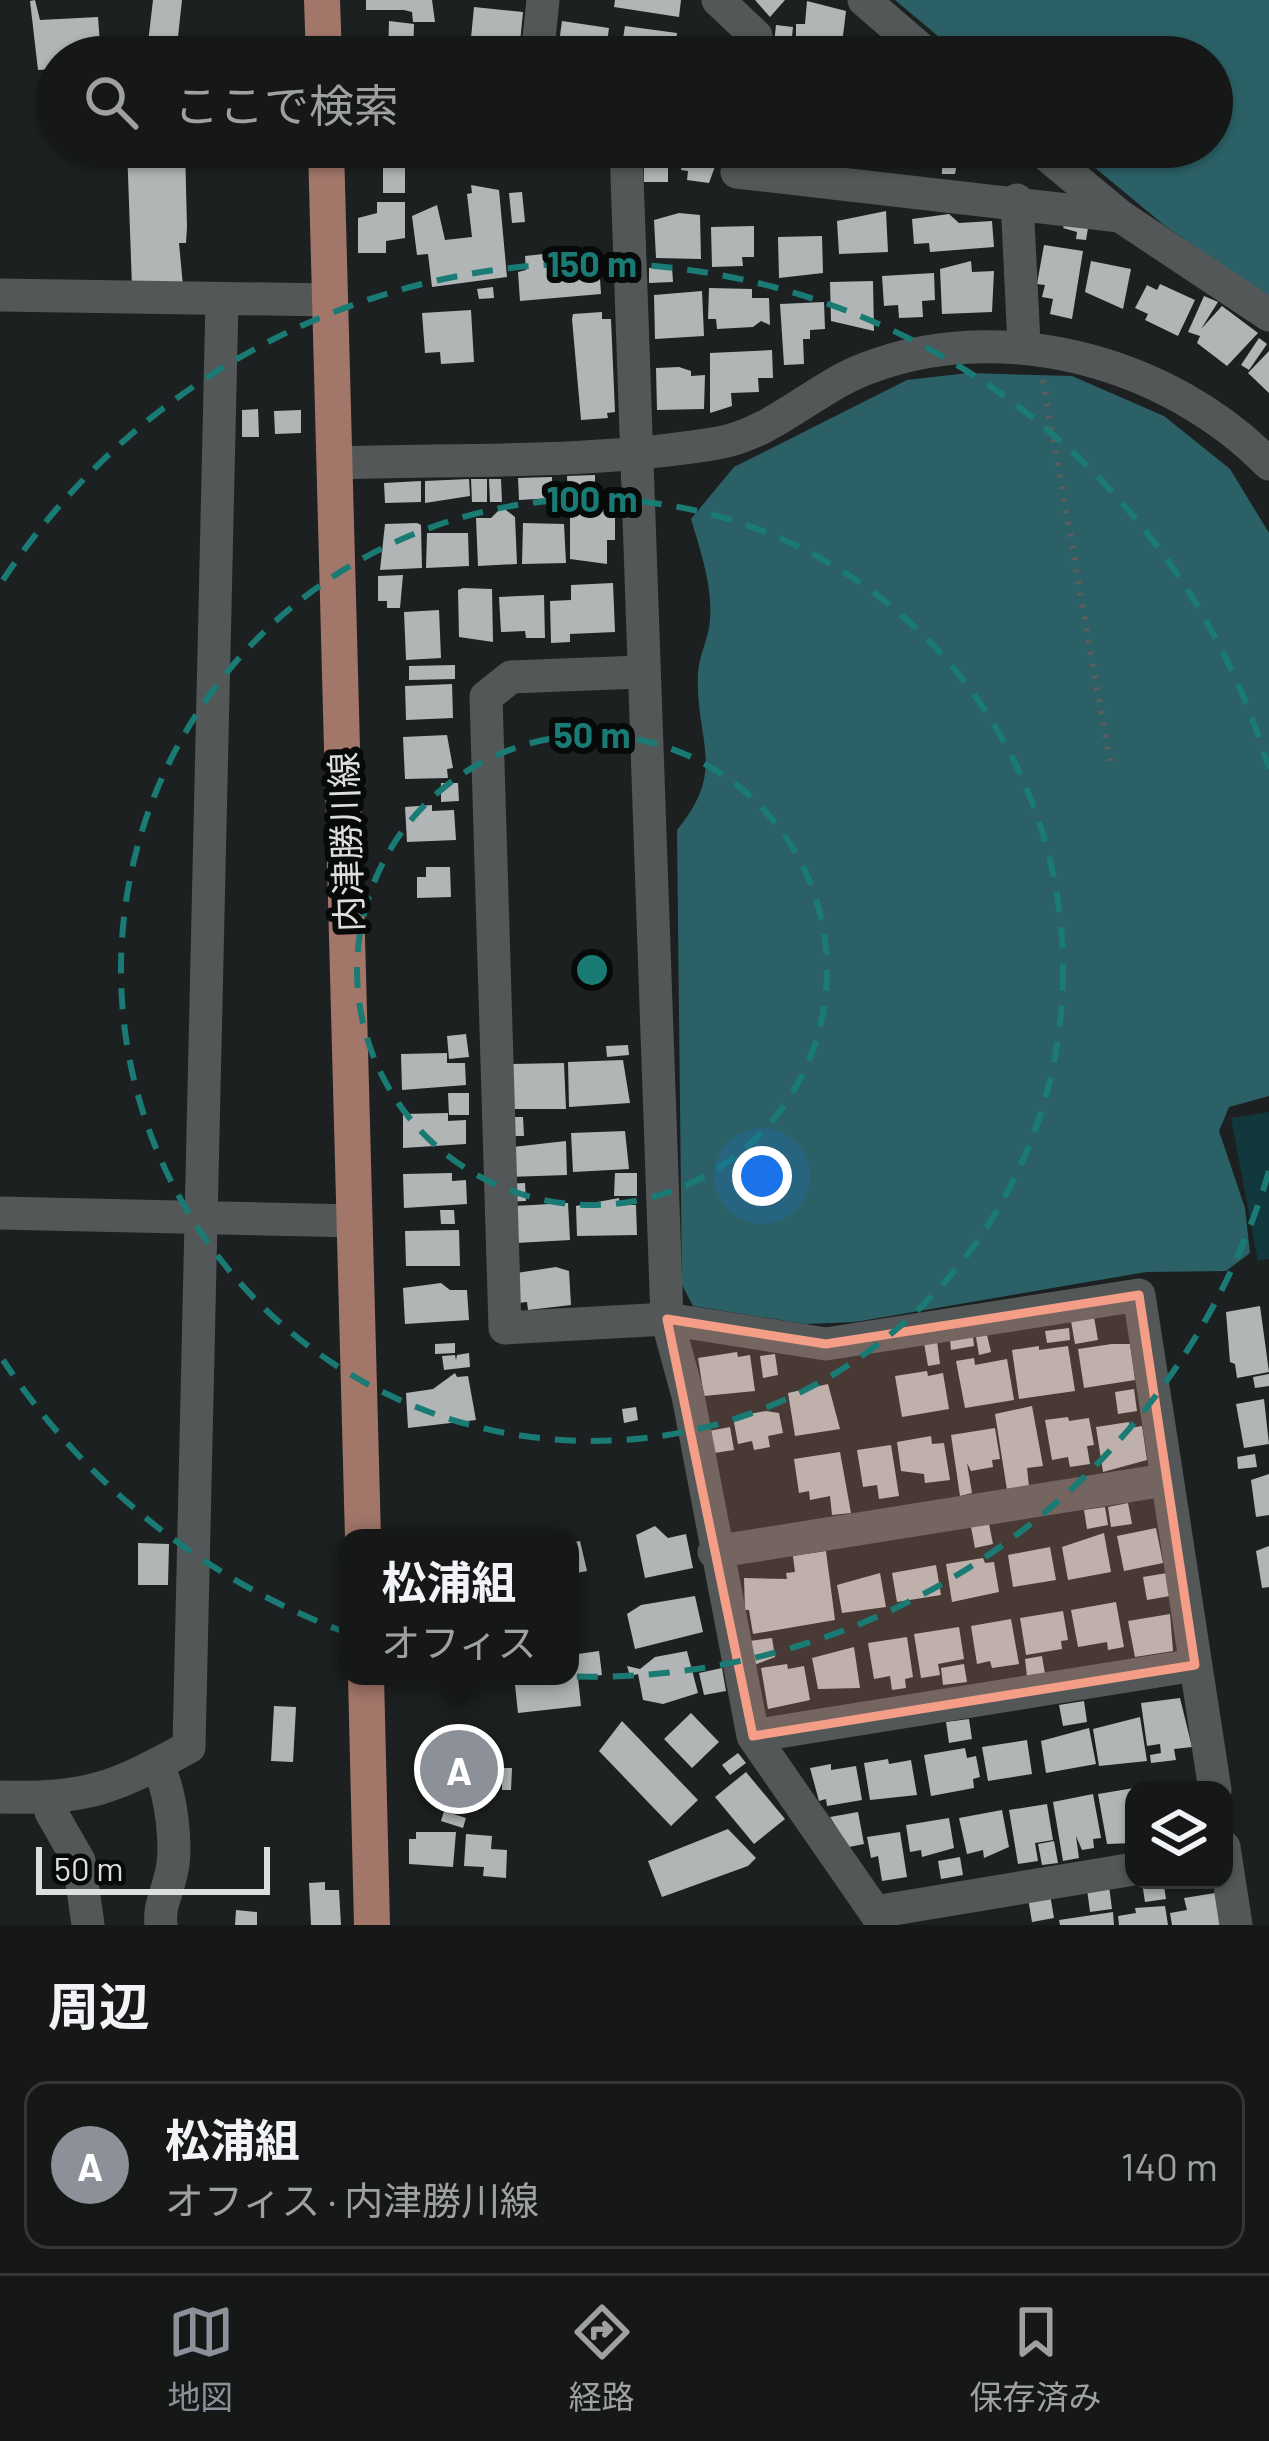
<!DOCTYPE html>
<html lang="ja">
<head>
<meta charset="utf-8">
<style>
	:root { --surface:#161818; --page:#1f2121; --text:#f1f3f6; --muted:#9ea0a2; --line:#353737; --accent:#8c9099 }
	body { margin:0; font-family:Barlow,"Noto Sans JP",sans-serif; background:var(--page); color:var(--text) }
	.controls { position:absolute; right:36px; bottom:36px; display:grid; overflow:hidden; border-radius:24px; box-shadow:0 3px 9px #0004 }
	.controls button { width:108px; height:108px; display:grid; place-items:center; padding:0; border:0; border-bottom:3px solid var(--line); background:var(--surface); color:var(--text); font:60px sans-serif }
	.scale { position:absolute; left:36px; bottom:30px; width:234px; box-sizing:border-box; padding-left:12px; border:6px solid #dddfdf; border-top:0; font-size:33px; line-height:42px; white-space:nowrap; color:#dddfdf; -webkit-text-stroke:9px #080909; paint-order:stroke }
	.you { position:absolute; left:762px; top:1176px; width:42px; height:42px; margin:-30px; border:9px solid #fff; border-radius:50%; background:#1a73e8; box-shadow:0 0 0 18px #1a73e833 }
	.badge { display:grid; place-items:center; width:78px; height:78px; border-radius:50%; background:var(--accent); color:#fff; font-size:39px; font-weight:700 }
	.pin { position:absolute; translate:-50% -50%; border:6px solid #fff; box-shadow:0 3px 12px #0006 }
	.popup { position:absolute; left:339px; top:1529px; width:240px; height:156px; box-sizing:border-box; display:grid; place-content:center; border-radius:24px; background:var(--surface); filter:drop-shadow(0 3px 9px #0005); font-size:39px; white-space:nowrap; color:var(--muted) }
	.popup b { font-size:45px; color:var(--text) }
	.popup::after { content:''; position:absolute; left:50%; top:100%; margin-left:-24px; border:24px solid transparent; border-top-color:var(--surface) }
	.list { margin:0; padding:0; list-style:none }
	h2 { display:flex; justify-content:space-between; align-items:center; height:156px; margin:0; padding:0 48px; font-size:51px }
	h2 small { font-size:39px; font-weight:400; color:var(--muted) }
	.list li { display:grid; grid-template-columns:78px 1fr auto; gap:36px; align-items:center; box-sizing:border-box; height:168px; margin:0 24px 24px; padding:0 24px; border:3px solid var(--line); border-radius:24px }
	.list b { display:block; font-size:45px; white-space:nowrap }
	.list p { margin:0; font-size:39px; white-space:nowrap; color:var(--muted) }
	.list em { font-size:39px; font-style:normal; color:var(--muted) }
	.icon { flex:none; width:66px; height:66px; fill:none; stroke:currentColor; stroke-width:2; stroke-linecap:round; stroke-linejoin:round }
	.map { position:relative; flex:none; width:1269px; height:1925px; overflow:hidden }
	.search { position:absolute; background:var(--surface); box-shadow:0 3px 9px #0004; left:36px; right:36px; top:36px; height:132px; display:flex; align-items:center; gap:30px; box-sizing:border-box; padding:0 42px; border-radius:66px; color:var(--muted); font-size:45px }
	.sheet { height:348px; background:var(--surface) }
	nav { display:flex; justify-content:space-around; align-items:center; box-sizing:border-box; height:168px; border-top:3px solid var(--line); background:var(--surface); font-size:33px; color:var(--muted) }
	nav a { display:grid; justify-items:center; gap:6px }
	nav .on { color:var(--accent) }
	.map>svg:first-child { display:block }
	.green { fill:#11383c }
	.forest { fill:#2b6166 }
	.building { fill:#b2b5b5 }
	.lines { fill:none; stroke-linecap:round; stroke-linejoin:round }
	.path { stroke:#5b5d5d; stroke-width:6; stroke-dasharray:3 9; stroke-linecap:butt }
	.minor { stroke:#545757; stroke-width:33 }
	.major { stroke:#a3766a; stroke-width:36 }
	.marked { fill:#f49e88; fill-opacity:0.2; stroke:#f49e88; stroke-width:9; stroke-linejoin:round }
	.ring { fill:none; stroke:#197b74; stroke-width:6; stroke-dasharray:21 15 }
	.labels { text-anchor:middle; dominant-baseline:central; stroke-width:12; stroke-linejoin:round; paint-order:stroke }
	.street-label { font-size:36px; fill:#dddfdf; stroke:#080909 }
	.centre { fill:#197b74; stroke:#080909; stroke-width:6 }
	.ring-label { font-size:36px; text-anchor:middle; font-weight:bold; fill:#197b74; stroke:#080909; stroke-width:12; stroke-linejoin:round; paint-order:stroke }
</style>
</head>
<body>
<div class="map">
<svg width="1269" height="1925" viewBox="0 0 1269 1925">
	<rect width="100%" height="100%" fill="#1d2020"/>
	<path class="green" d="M1269 1112V1259L1258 1261 1231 1118Z"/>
	<path class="forest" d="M895 0H1269V297L1164 225 1070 147H1212V57H963Z
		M968 373 1072 376 1164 416 1230 469 1269 533V1096L1229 1107 1219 1131 1245 1208 1250 1253 1226 1271 1146 1272 855 1322 805 1324 693 1306 682 1285 677 830C728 768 695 742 698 673 699 658 706 643 709 628 715 592 701 553 691 519L734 467 907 380Z"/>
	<path class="building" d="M35 0 40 20 98 17 101 57H57V69L38 70 30 1Z
		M153 0H182L177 46 148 43Z
		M366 0H432L435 22H413L412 12 404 10H366Z
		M615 0H681L679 17 614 7Z
		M755 0H785L770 17Z
		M807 1 846 11 841 52 796 47V24H805Z
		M474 7 523 12 519 53 470 48Z
		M389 21 414 24 413 57H388Z
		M562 21 609 28 605 57H557Z
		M776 25 793 27 791 46 774 44Z
		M625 26 677 33 674 57H634L621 51Z
		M683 36 734 45 733 57H680Z
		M127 147H185L187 227 186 243H179L183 286 132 287Z
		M497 147H527L525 159 496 155Z
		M684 147H722L709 183 687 180 688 171 681 170Z
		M834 147H872L871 159 833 160Z
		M881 147H919L918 163 880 161Z
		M921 147H960L955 174H942V164H921Z
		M383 159H405V193H383Z
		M644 163H668V182H644Z
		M471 185 499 190 507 277 432 287 428 254 417 255 412 216 437 205 445 240 472 237 467 194 472 193Z
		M522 192 525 222 512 223 509 193Z
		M377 202H405V238L386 241V253H358V218L377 213Z
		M886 211 888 252 839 254 837 221Z
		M679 213 700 215 701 259 656 258 654 220Z
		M949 214 959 223 992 221 994 247 930 252 929 243 914 244 912 219Z
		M1065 223 1088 228 1086 240 1076 239 1077 232 1063 228Z
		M754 226V257H742L743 266 712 267 711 227Z
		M822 236 823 273 779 278 778 237Z
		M1044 245 1083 251 1072 319 1050 314 1053 299 1042 297 1045 285 1037 284Z
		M598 248 601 294 520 301 518 272 526 270 525 256Z
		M971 261 972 272 994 271 992 312 942 314 940 269Z
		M1091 261 1131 269 1123 309 1085 292Z
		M672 267 673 282 649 283V268Z
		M934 273 935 300 922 301 923 317 899 318 898 305 884 306 882 276Z
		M873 281 874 331 831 321 830 282Z
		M1160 284 1195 300 1178 336 1145 320 1148 314 1135 308 1147 285 1157 290Z
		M493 287 494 298 479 299 477 289Z
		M709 288 752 289V298H769L770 325 761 321 753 327 717 329 716 319H708Z
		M702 291 704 336 655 339 654 295Z
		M1204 296 1218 302 1201 329 1222 306 1258 333 1227 366 1197 343 1200 336 1188 332Z
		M824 302 825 329 810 330V339H803L804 364 784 365 780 304Z
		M471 310 474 362 441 364 440 352 425 353 422 313Z
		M602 312V319H611L615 412 607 413 608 418 581 420 572 319 573 314Z
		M1259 338 1267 344 1249 370 1241 365Z
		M772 350 773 378H758L759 392 731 393 732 406 710 413V353Z
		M1269 351V393L1248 373Z
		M679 367 691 371V376L705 375 704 409 657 410 656 368Z
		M258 409 259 437H242V410Z
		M301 410V433L275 434 274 411Z
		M595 475V496L568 497 567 476Z
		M552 477V498L519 500 518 478Z
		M469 479 470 496 425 503V481Z
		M471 479H487V502H472Z
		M489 479H501L502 502H490Z
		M421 481V502L385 503 384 483Z
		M615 505V540H607V564L570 559V506Z
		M502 507 515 517 517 564 478 566 476 518H491Z
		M417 523 421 525 422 568 380 570 385 524Z
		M523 523 564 524 566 563 522 564Z
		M427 533H468L469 566 426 568Z
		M403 575 400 608H387V601H378V576Z
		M613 583 615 632 570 634V642L551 643 550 601 571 600V585Z
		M463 588 492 589 493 642 459 637 458 590Z
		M544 595 545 638H526L525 631 501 632 499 597Z
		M439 610 441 658 406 660 404 612Z
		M455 665V679L409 680V666Z
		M452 684 453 718 406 720 405 686Z
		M447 735 453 768 447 769 448 778 405 779 403 737Z
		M441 783H458L459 801 441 802Z
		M432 805V811L454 810 456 840 407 842 405 807Z
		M426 867H450L451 897 417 898V877H426Z
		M466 1034 469 1057 449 1059 447 1036Z
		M628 1045 629 1055 607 1057 606 1046Z
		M447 1053V1063H465L466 1085 402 1090 401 1054Z
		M623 1060 630 1103 569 1107 568 1062Z
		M564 1063 566 1109H507L511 1064Z
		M448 1093H469V1115H449Z
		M448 1113V1121L466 1120V1144L403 1148V1114Z
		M502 1117H523L524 1136H502Z
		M625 1131 629 1169 573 1172 571 1133Z
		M566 1141 567 1175 505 1177 504 1148Z
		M452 1173V1181L466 1180 467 1204 404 1208 403 1174Z
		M615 1173H637V1196H614Z
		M525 1183 526 1201 504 1202 503 1184Z
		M619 1198 620 1205H636L637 1235 577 1236 576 1206Z
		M568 1203 570 1240 516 1243 514 1206Z
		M440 1210H454L455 1224H441Z
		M459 1230 460 1266H406L405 1231Z
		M556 1267 569 1271 571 1305 528 1310 527 1302 518 1303 510 1274Z
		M441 1283 450 1290H467L469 1320 405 1324 403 1288Z
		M1260 1306 1269 1372 1237 1378 1235 1364 1230 1362 1226 1312Z
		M1094 1317 1098 1340 1075 1344 1071 1321Z
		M1069 1328 1070 1340 1047 1343 1045 1331Z
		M987 1335 991 1352 979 1355 976 1337Z
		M973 1336 974 1346 951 1350 950 1340Z
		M937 1341 940 1364 928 1366 924 1343Z
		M455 1343V1353L435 1354V1344Z
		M1112 1344H1130L1135 1380 1084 1388 1078 1349Z
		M1039 1346V1350L1068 1346 1075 1391 1019 1399 1012 1350Z
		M737 1352 738 1357 750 1355 755 1391 704 1396 698 1358Z
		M469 1353 470 1367 444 1370 442 1356 455 1355 456 1360 457 1355Z
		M775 1354 778 1375 763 1378 760 1356Z
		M974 1358 975 1365 1007 1359 1014 1400 965 1408 956 1361Z
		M927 1371 928 1376 943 1373 949 1409 902 1417 895 1376Z
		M455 1373 457 1377 468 1376 476 1420 408 1428 406 1393 433 1389Z
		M1269 1374V1386L1255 1388 1253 1377Z
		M828 1384 840 1429 795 1436 788 1393Z
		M1134 1389 1137 1411 1118 1414 1115 1392Z
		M1264 1399 1269 1444 1244 1448 1236 1404Z
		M1032 1406 1043 1466 1027 1468 1029 1487 1007 1490 995 1414Z
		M636 1407 638 1420 624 1423 622 1409Z
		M766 1411 779 1413 783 1433 768 1436 770 1447 754 1450 752 1441 738 1444 733 1417Z
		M1068 1417 1069 1421 1089 1418 1094 1445 1087 1446 1090 1464 1070 1467 1068 1457 1052 1460 1045 1420Z
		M1129 1422 1130 1428 1142 1426 1147 1460 1103 1472 1096 1427Z
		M730 1427 734 1450 714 1453 709 1431Z
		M995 1428 1000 1459 992 1460 993 1467 971 1471 967 1463 972 1493 960 1496 951 1435Z
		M931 1436 932 1444 944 1443 950 1480 925 1483 924 1474 901 1471 897 1442Z
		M891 1445 899 1496 879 1499 877 1485 863 1487 857 1450Z
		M840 1452 851 1513 832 1515 830 1496 810 1500 809 1491 799 1493 794 1459Z
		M1255 1454 1257 1467 1238 1469 1237 1457Z
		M1269 1474V1515L1256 1517 1251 1480Z
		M1128 1503 1132 1524 1111 1527 1108 1507Z
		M1105 1507 1108 1525 1087 1529 1084 1510Z
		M989 1524 993 1544 975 1548 971 1527Z
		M655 1526 668 1538 686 1534 693 1568 645 1578 636 1535Z
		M1156 1528 1163 1563 1124 1571 1117 1536Z
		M1104 1533 1111 1572 1068 1580 1062 1547Z
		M580 1541 587 1571 570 1574V1543Z
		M138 1543 169 1544 168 1585H138Z
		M1269 1546V1587L1262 1588 1256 1551Z
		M1050 1547 1056 1580 1013 1587 1008 1555Z
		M826 1551 835 1620 753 1634 749 1610H745L744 1578 787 1579 786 1573 795 1572 793 1556Z
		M983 1558 985 1563 994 1562 999 1592 952 1602 946 1564Z
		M936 1565 941 1595 897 1602 892 1573Z
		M880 1573 886 1607 842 1613 837 1585Z
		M1167 1573 1170 1596 1147 1600 1143 1577Z
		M695 1596 703 1632 635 1649 627 1614 641 1605Z
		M1116 1602 1124 1647 1108 1650 1107 1642 1078 1647 1071 1610Z
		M1063 1611 1068 1640 1061 1641 1062 1649 1026 1655 1020 1618Z
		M1170 1614 1173 1651 1135 1657 1128 1621Z
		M1011 1619 1019 1664 992 1668 990 1661 977 1664 971 1626Z
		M959 1627 964 1659 938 1664 940 1675 921 1678 914 1634Z
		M907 1637 913 1677 905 1679 906 1688 892 1690 890 1676 874 1679 868 1643Z
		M772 1638 775 1657 754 1665 750 1641Z
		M854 1647 860 1688 818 1689 812 1658Z
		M599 1651 602 1675 578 1678 581 1706 518 1713 514 1676H536V1685L546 1683 545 1676H570L571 1655Z
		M687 1651 698 1693 663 1704 643 1700 638 1674 630 1676 627 1666 640 1669 655 1657Z
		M1042 1656 1045 1674 1027 1676 1025 1659Z
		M787 1664 788 1669 804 1666 810 1700 768 1709 761 1668Z
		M964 1664 967 1682 943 1685 941 1668Z
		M722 1668 726 1691 704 1695 699 1673Z
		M1180 1698 1192 1747 1174 1749 1176 1760 1151 1763 1150 1755 1161 1753 1160 1744 1147 1746 1141 1703Z
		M1084 1701 1087 1722 1063 1726 1059 1705Z
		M274 1706 296 1707 293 1762 271 1761Z
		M691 1713 719 1742 692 1768 664 1739Z
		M1140 1717 1147 1761 1099 1766 1093 1729Z
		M969 1719 972 1739 949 1743 946 1722Z
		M622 1721 698 1800 671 1826 599 1751Z
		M1089 1728 1096 1764 1046 1773 1041 1741Z
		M1027 1740 1032 1774 988 1781 982 1747Z
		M431 1742 491 1747 488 1791H428Z
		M965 1748 967 1758 976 1756 980 1777 973 1779 974 1788 931 1796 924 1755Z
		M738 1753 746 1763 730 1775 722 1765Z
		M888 1759 889 1764 911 1760 917 1795 870 1800 864 1763Z
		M831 1764V1770L856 1766 862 1800 827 1806 826 1799 819 1801 810 1768Z
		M502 1768H512L511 1790H502Z
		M746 1772 785 1819 754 1844 715 1797Z
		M1197 1781 1199 1790 1145 1786 1176 1781Z
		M1134 1788V1829L1129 1830 1134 1843 1107 1844 1098 1794Z
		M1093 1794 1101 1838 1093 1839 1094 1848 1082 1850 1076 1836 1079 1858 1063 1861 1053 1802Z
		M1047 1804 1053 1840 1035 1843 1038 1861 1018 1864 1009 1810Z
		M1002 1810 1009 1847 984 1858 983 1850 967 1854 959 1818Z
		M444 1811 466 1818 463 1828 441 1821Z
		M858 1812 864 1844 849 1847 830 1817Z
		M949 1818 954 1848 922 1857 921 1850 910 1852 906 1825Z
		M728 1829 756 1858 748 1866 662 1897 648 1861Z
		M416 1832H456L453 1867 409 1864V1839H416Z
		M900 1832 907 1877 882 1881 878 1856 871 1858 867 1837Z
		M466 1834 492 1836 491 1849 507 1850 506 1878 483 1876 484 1867 464 1866Z
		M1054 1841 1058 1863 1042 1865 1038 1844Z
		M960 1857 963 1875 941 1879 938 1861Z
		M1163 1880 1166 1899 1145 1902 1142 1882Z
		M325 1882V1890H339L341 1925H311L309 1883Z
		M1109 1886 1112 1909 1090 1912 1087 1889Z
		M1215 1893 1220 1925H1172L1170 1913 1187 1910 1184 1898Z
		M1050 1894 1054 1918 1032 1922 1028 1898Z
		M1165 1906 1168 1925H1119L1118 1916 1136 1913 1135 1908Z
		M236 1910 257 1912V1925H235Z
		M1113 1912 1114 1925H1060L1059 1920Z"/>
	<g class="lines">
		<path class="path" d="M1043 380 1111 768"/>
		<path class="minor" d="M718 0 756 36 753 57
			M864 0 930 57
			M537 57 543 0
			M626 147 667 1319 688 1396 753 1736 884 1925
			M740 147 737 172 1120 216
			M1037 147 1120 216 1269 315
			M1017 200 1024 344
			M0 295 330 300
			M334 463C461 459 593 464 718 443 772 434 815 388 865 369 1001 316 1168 361 1269 464
			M640 672 511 677 486 697 505 1328 667 1319 826 1344 1139 1295 1215 1790
			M0 1213 355 1221
			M714 1552 1165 1480
			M753 1736 1195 1665
			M157 1764C171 1791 179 1849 170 1878 166 1897 159 1905 161 1925
			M0 1797C88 1799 112 1789 189 1747L222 301
			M52 1798 51 1812 79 1861 88 1925
			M1224 1847 1236 1925
			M875 1912 1134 1869"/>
		<path class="major" d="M322 0 324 57
			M326 147 363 1538
			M366 1676 372 1925"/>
	</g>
	<path class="marked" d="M1139 1295 1195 1665 753 1736 667 1319 826 1344Z"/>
	<g class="ring">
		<circle cx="592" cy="970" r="235"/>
		<circle cx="592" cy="970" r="471"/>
		<path d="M1269 1171A706 706 0 0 1 3 1360M3 580A706 706 0 0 1 1269 769"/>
	</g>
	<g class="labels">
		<g class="street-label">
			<text transform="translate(345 842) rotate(-92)">内津勝川線</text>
		</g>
	</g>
	<circle cx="592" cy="970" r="18" class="centre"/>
	<g class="ring-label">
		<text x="592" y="277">150 m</text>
		<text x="592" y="512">100 m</text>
		<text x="592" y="748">50 m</text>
	</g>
</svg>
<div class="controls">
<button><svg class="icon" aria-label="layers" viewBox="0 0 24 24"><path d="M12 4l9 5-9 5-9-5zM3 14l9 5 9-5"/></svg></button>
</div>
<div class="scale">50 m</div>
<div class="you"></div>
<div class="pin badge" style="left:459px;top:1769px">A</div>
<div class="popup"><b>松浦組</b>オフィス</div>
<div class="search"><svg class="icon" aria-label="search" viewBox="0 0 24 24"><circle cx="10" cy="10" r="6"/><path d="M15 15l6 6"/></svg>ここで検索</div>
</div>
<section class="sheet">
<h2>周辺<small></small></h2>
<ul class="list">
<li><span class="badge">A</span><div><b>松浦組</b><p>オフィス · 内津勝川線</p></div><em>140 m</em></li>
</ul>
</section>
<nav>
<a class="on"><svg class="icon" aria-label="map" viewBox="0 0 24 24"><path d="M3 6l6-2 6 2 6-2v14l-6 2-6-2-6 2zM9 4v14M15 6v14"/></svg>地図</a>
<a><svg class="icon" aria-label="directions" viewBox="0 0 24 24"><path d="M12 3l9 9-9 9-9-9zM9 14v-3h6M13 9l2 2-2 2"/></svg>経路</a>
<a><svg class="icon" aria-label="saved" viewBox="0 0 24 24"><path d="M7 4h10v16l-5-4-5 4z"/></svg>保存済み</a>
</nav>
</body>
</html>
